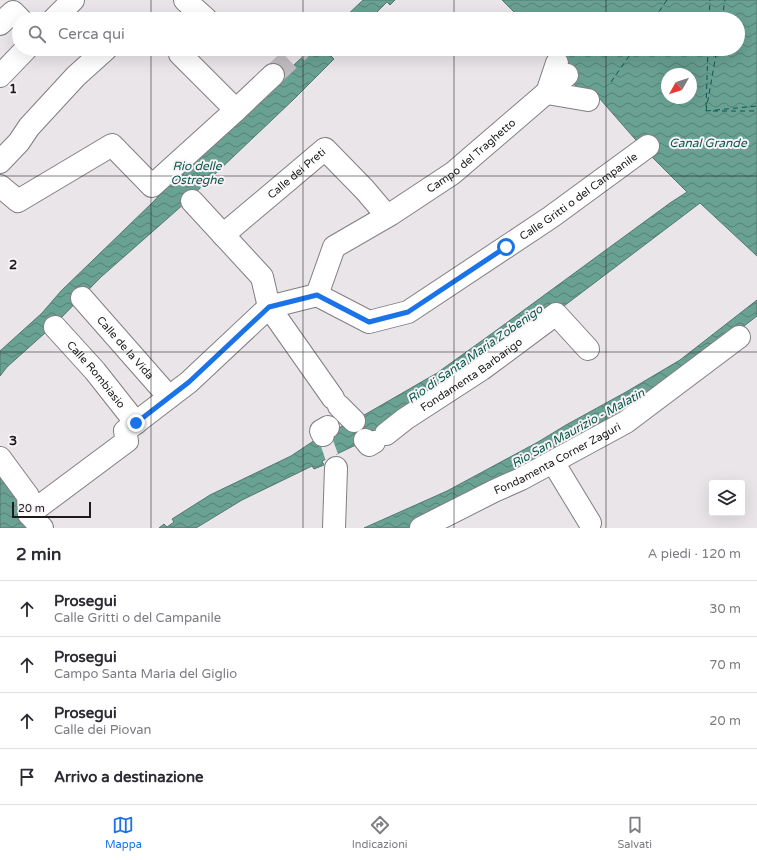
<!DOCTYPE html>
<html lang="it">
<head>
<meta charset="utf-8">
<style>
	:root { --surface:#fff; --page:#f2f2f3; --text:#2b2b33; --muted:#7c7c81; --line:#e1e1e2; --accent:#1a73e8 }
	body { margin:0; font-family:"Varela Round",sans-serif; background:var(--page); color:var(--text) }
	.controls { position:absolute; right:12px; bottom:12px; display:grid; overflow:hidden; border-radius:4px; box-shadow:0 4px 16px #0002 }
	.controls button { width:36px; height:36px; display:grid; place-items:center; padding:0; border:0; border-bottom:1px solid var(--line); background:var(--surface); color:var(--text); font:20px sans-serif }
	.compass { position:absolute; left:661px; top:68px; width:36px; height:36px; border-radius:50%; background:var(--surface); box-shadow:0 4px 16px #0002; rotate:231deg }
	.scale { position:absolute; left:12px; bottom:10px; width:79px; box-sizing:border-box; padding-left:4px; border:2px solid #1d1b1c; border-top:0; font-size:11px; line-height:14px; white-space:nowrap; color:#1d1b1c; -webkit-text-stroke:3px #f7f2f6; paint-order:stroke }
	.stop { position:absolute; width:12px; height:12px; margin:-9px; border:3px solid #1a73e8; border-radius:50%; background:#fff }
	.stop.end { background:#1a73e8; border-color:#fff; box-shadow:0 1px 4px #0008 }
	.list { margin:0; padding:0; list-style:none }
	h2 { display:flex; justify-content:space-between; align-items:center; height:52px; margin:0; padding:0 16px; font-size:17px }
	h2 small { font-size:13px; font-weight:400; color:var(--muted) }
	.list li { display:grid; grid-template-columns:26px 1fr auto; gap:12px; align-items:center; box-sizing:border-box; height:56px; padding:0 16px; border-top:1px solid var(--line) }
	.list b { display:block; font-size:15px; white-space:nowrap }
	.list p { margin:0; font-size:13px; white-space:nowrap; color:var(--muted) }
	.list em { font-size:13px; font-style:normal; color:var(--muted) }
	.icon { flex:none; width:22px; height:22px; fill:none; stroke:currentColor; stroke-width:2; stroke-linecap:round; stroke-linejoin:round }
	.map { position:relative; flex:none; width:757px; height:528px; overflow:hidden }
	.search { position:absolute; background:var(--surface); box-shadow:0 4px 16px #0002; left:12px; right:12px; top:12px; height:44px; display:flex; align-items:center; gap:10px; box-sizing:border-box; padding:0 14px; border-radius:22px; color:var(--muted); font-size:15px }
	.sheet { height:276px; background:var(--surface) }
	nav { display:flex; justify-content:space-around; align-items:center; box-sizing:border-box; height:56px; border-top:1px solid var(--line); background:var(--surface); font-size:11px; color:var(--muted) }
	nav a { display:grid; justify-items:center; gap:2px }
	nav .on { color:var(--accent) }
	.map>svg:first-child { display:block }
	.water { fill:url(#water-waves); stroke:#52796f; fill-rule:evenodd }
	.pier { fill:#eae5e9 }
	.lines { fill:none; stroke-linecap:round; stroke-linejoin:round }
	.ferry { stroke:#09594b; stroke-width:1; stroke-dasharray:5 4; stroke-linecap:butt }
	.minor-tunnel { stroke:#c1bdc0; stroke-width:22; stroke-dasharray:22 11; stroke-linecap:butt }
	.minor-casing { stroke:#827e81; stroke-width:24 }
	.minor { stroke:#fff; stroke-width:22 }
	.route { stroke:#1a73e8; stroke-width:5 }
	.grid { fill:none; stroke:#1d1b1c; stroke-width:1; stroke-opacity:0.55 }
	.labels { text-anchor:middle; dominant-baseline:central; stroke-width:4; stroke-linejoin:round; paint-order:stroke }
	.street-label { font-size:11px; fill:#1d1b1c; stroke:#f7f2f6 }
	.water-label { font-size:12px; font-style:italic; fill:#09594b; stroke:#f7f2f6 }
	.grid-label { font-size:13px; text-anchor:middle; font-weight:bold; fill:#1d1b1c; stroke:#f7f2f6; stroke-width:4; stroke-linejoin:round; paint-order:stroke }
</style>
</head>
<body>
<div class="map">
<svg width="757" height="528" viewBox="0 0 757 528">
	<defs>
		<pattern id="water-waves" width="16" height="10" patternUnits="userSpaceOnUse"><rect width="16" height="10" fill="#69a193"/><path d="M0 5q4-4 8 0t8 0" fill="none" stroke="#568277"/></pattern>
	</defs>
	<rect width="100%" height="100%" fill="#eae5e9"/>
	<path class="water" d="M363 0H395L390 5 387 2 370 19H343Z
		M502 0H757V256L700 203 556 312 360 443 322 461 324 465 314 469 312 466 242 500 196 528H159L164 524 167 527 174 522 172 519 210 495 291 456 318 438 359 418 437 373 494 332 670 203 687 192 642 147 600 99 592 105 551 57 554 54 550 49H738V19H521ZM667 74H691V98H667Z
		M311 49H339L331 56 334 59 294 99 195 193 185 203 101 277 55 324 7 367 0 376V351L42 313 61 291 154 201 164 190 237 118Z
		M757 300V316L631 413 407 528H364L447 491 538 442 566 425 626 392 680 360Z
		M0 466 35 528H0Z"/>
	<path class="pier" d="M330 432 338 454H336L337 456 326 461 318 438Z"/>
	<g class="lines">
		<path class="ferry" d="M654 19 667 0
			M709 19 710 0
			M722 19 725 0
			M611 82 634 49
			M706 107 708 49
			M706 111 717 49
			M706 111 757 106
			M713 111H757"/>
		<path class="minor-tunnel" d="M273 75 301 49"/>
		<g class="minor-casing">
			<g id="minor">
				<path d="M185 0 206 19"/>
				<path d="M54 19 73 0"/>
				<path d="M0 24 13 12 20 19"/>
				<path d="M186 49 180 54 236 110"/>
				<path d="M557 63 547 93 588 100"/>
				<path d="M0 76 26 49"/>
				<path d="M0 162 19 142 29 127 76 76 106 49"/>
				<path d="M0 186 18 201 112 145 152 186 236 110 273 75"/>
				<path d="M192 201 262 277 269 307 333 398"/>
				<path id="s1" d="M223 235 325 149 365 190 387 216"/>
				<path id="s2" d="M317 295 334 247 391 214 453 173 567 75"/>
				<path id="s3" d="M82 298 169 397"/>
				<path id="s4" d="M55 327 95 371 136 423"/>
				<path d="M339 406 354 421"/>
				<path id="s5" d="M386 434 405 419 482 369 556 314 588 349"/>
				<path d="M323 435 321 431 328 427"/>
				<path d="M365 440 369 445 374 442"/>
				<path d="M0 458 28 496 29 514 42 528"/>
				<path d="M553 462 590 523"/>
				<path id="s6" d="M29 514 127 441 125 431 189 382 269 307 317 295 369 322 408 312 506 247 551 217 648 146"/>
				<path d="M334 528 336 468"/>
				<path id="s7" d="M421 528 494 491 521 479 626 422 739 337"/>
			</g>
		</g>
		<use href="#minor" class="minor"/>
	</g>
	<g class="lines">
		<path class="route" d="M136 423 189 382 269 307 317 295 369 322 408 312 506 247"/>
	</g>
	<path class="grid" d="M151 0V19M303 0V19M454 0V19M606 0V19M151 49V528M303 49V528M454 49V528M606 49V528M0 176H757M0 352H757"/>
	<g class="labels">
		<g class="street-label">
			<text stroke="none"><textPath href="#s2" startOffset="216">Campo del Traghetto</textPath></text>
			<text stroke="none"><textPath href="#s1" startOffset="96">Calle dei Preti</textPath></text>
			<text stroke="none"><textPath href="#s6" startOffset="677">Calle Gritti o del Campanile</textPath></text>
			<text stroke="none"><textPath href="#s3" startOffset="66">Calle de la Vida</textPath></text>
			<text stroke="none"><textPath href="#s5" startOffset="104">Fondamenta Barbarigo</textPath></text>
			<text stroke="none"><textPath href="#s4" startOffset="63">Calle Rombiasio</textPath></text>
			<text stroke="none"><textPath href="#s7" startOffset="153">Fondamenta Corner Zaguri</textPath></text>
		</g>
		<g class="water-label">
			<text x="708" y="143">Canal Grande</text>
			<text x="197" y="166">Rio delle<tspan x="197" dy="14">Ostreghe</tspan></text>
			<text transform="translate(475 354) rotate(-35)">Rio di Santa Maria Zobenigo</text>
			<text transform="translate(578 428) rotate(-29)">Rio San Maurizio - Malatin</text>
		</g>
	</g>
	<g class="grid-label">
		<text x="13" y="93">1</text>
		<text x="13" y="269">2</text>
		<text x="13" y="445">3</text>
	</g>
</svg>
<div class="controls">
<button><svg class="icon" aria-label="layers" viewBox="0 0 24 24"><path d="M12 4l9 5-9 5-9-5zM3 14l9 5 9-5"/></svg></button>
</div>
<svg class="compass" viewBox="-18 -18 36 36"><path d="M0-13l5 13h-10z" fill="#e53935"/><path d="M0 13l5-13h-10z" fill="#7c7c81"/></svg>
<div class="scale">20 m</div>
<div class="stop" style="left:506px;top:247px"></div>
<div class="stop end" style="left:136px;top:423px"></div>
<div class="search"><svg class="icon" aria-label="search" viewBox="0 0 24 24"><circle cx="10" cy="10" r="6"/><path d="M15 15l6 6"/></svg>Cerca qui</div>
</div>
<section class="sheet">
<h2>2 min<small>A piedi · 120 m</small></h2>
<ul class="list">
<li><svg class="icon" aria-label="ahead" viewBox="0 0 24 24"><path d="M12 20V5M6 11l6-6 6 6"/></svg><div><b>Prosegui</b><p>Calle Gritti o del Campanile</p></div><em>30 m</em></li>
<li><svg class="icon" aria-label="ahead" viewBox="0 0 24 24"><path d="M12 20V5M6 11l6-6 6 6"/></svg><div><b>Prosegui</b><p>Campo Santa Maria del Giglio</p></div><em>70 m</em></li>
<li><svg class="icon" aria-label="ahead" viewBox="0 0 24 24"><path d="M12 20V5M6 11l6-6 6 6"/></svg><div><b>Prosegui</b><p>Calle dei Piovan</p></div><em>20 m</em></li>
<li><svg class="icon" aria-label="arrive" viewBox="0 0 24 24"><path d="M6 21V4h12l-3 4 3 4H6"/></svg><div><b>Arrivo a destinazione</b></div></li>
</ul>
</section>
<nav>
<a class="on"><svg class="icon" aria-label="map" viewBox="0 0 24 24"><path d="M3 6l6-2 6 2 6-2v14l-6 2-6-2-6 2zM9 4v14M15 6v14"/></svg>Mappa</a>
<a><svg class="icon" aria-label="directions" viewBox="0 0 24 24"><path d="M12 3l9 9-9 9-9-9zM9 14v-3h6M13 9l2 2-2 2"/></svg>Indicazioni</a>
<a><svg class="icon" aria-label="saved" viewBox="0 0 24 24"><path d="M7 4h10v16l-5-4-5 4z"/></svg>Salvati</a>
</nav>
</body>
</html>
